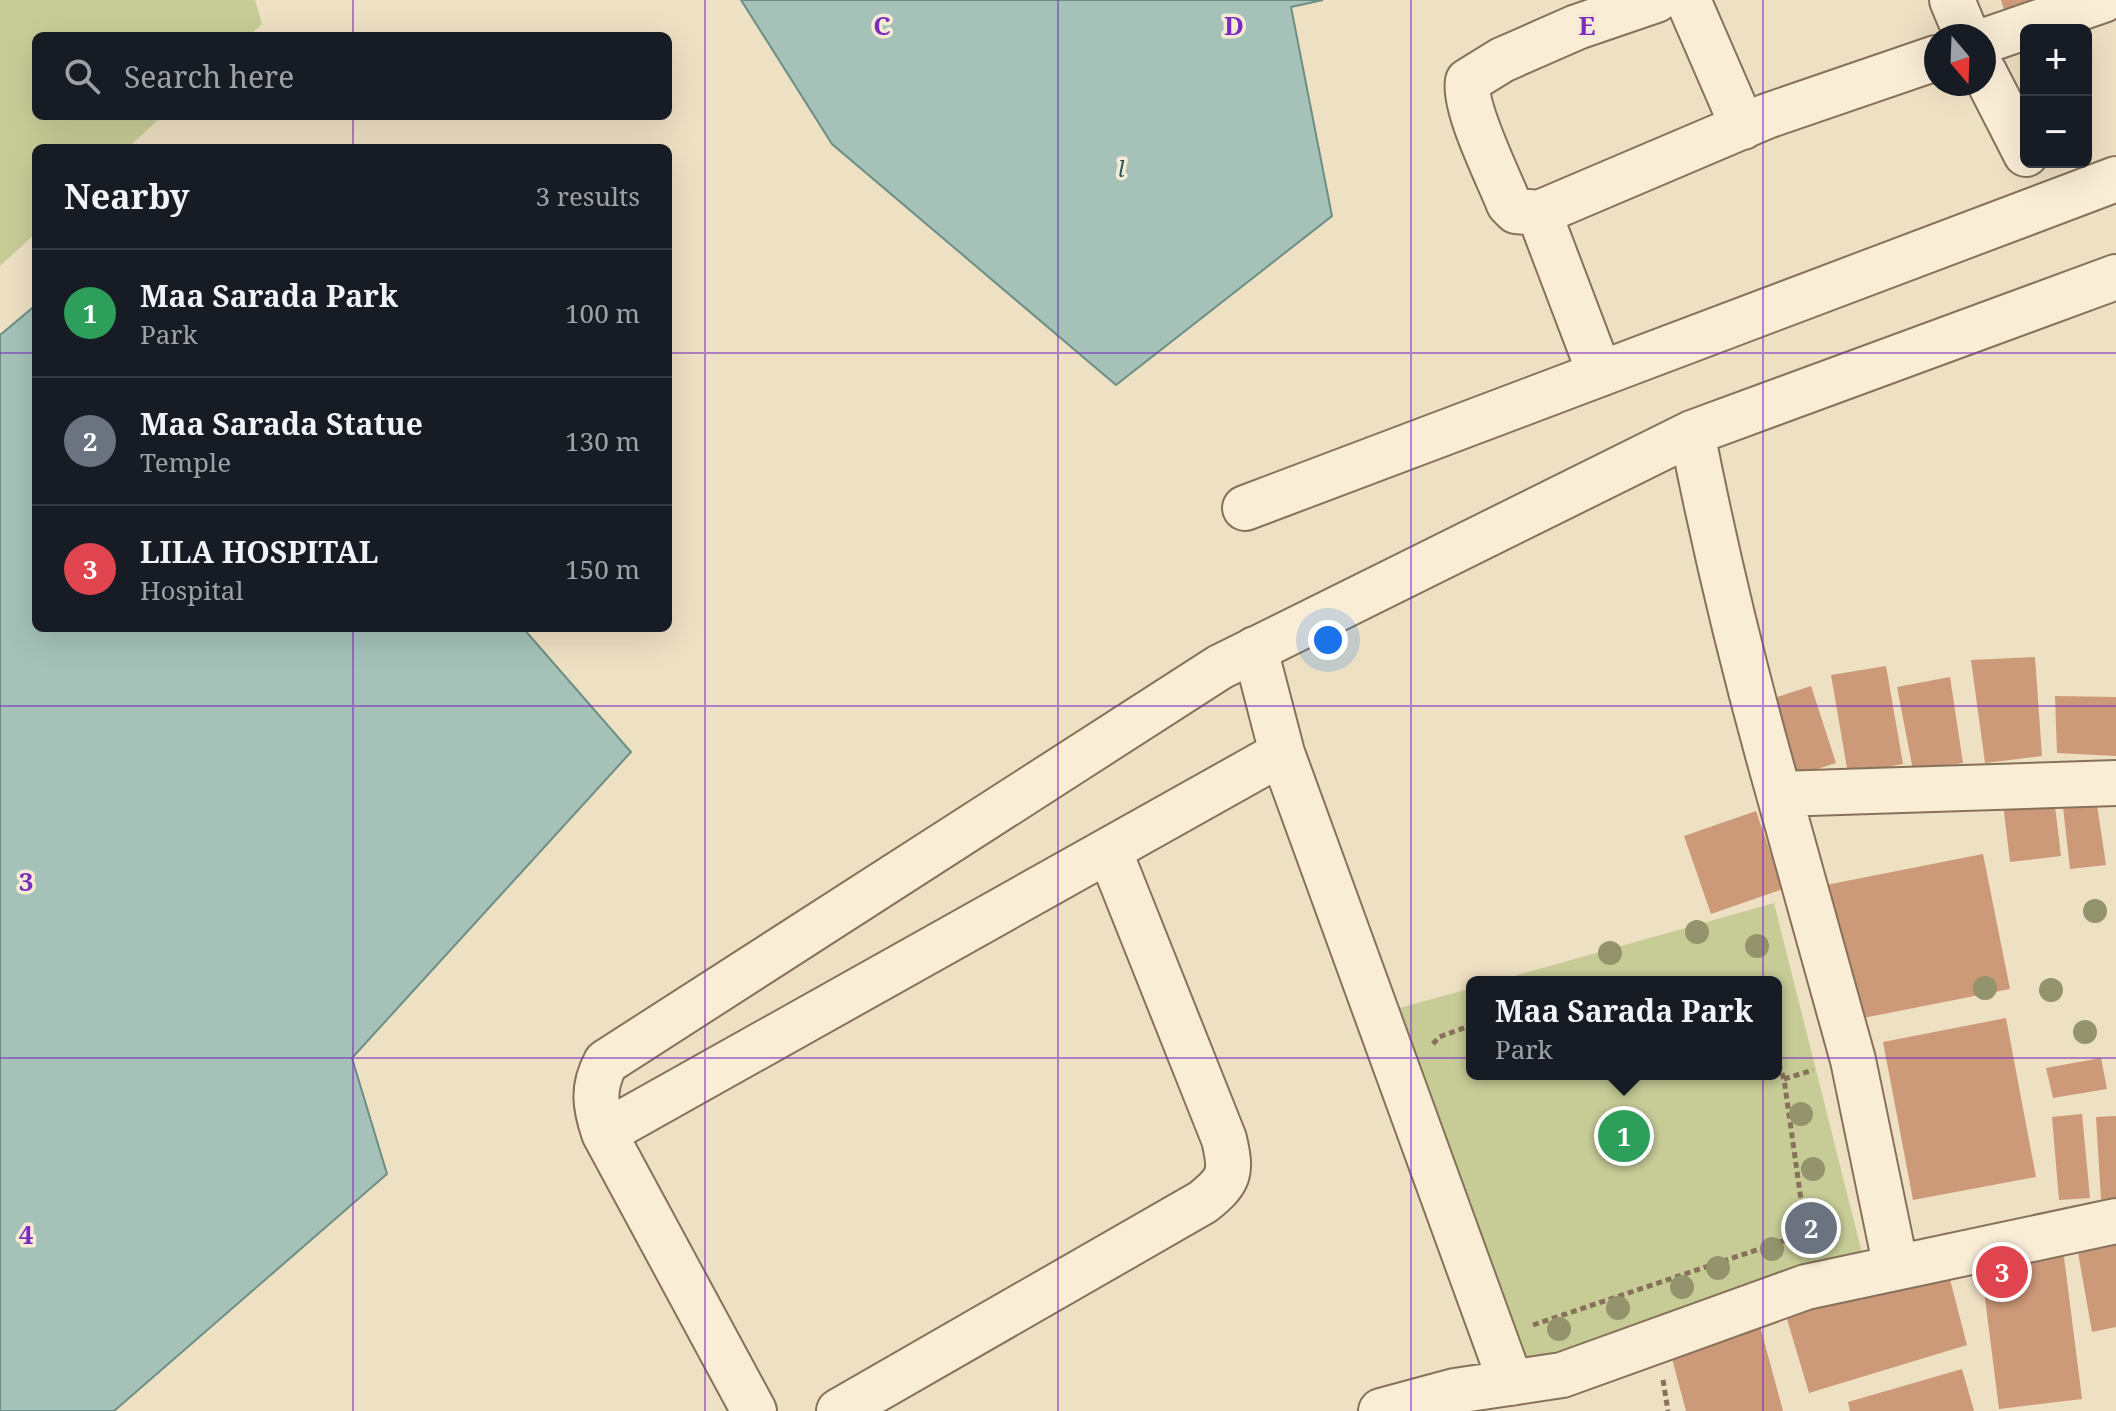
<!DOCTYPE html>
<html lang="en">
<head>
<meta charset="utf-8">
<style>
	:root { --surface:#171b24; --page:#20242c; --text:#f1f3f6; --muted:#9ea1a6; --line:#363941; --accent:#c8999c }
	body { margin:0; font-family:"Noto Serif",serif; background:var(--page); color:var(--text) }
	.controls { position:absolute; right:24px; top:24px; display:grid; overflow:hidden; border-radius:12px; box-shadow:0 8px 32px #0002 }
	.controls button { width:72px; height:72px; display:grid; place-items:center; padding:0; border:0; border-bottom:2px solid var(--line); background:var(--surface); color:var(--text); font:40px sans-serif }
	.compass { position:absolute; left:1924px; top:24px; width:72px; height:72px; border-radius:50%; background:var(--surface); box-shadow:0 8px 32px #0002; rotate:161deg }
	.you { position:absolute; left:1328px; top:640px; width:28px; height:28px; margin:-20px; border:6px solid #fff; border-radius:50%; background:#1a73e8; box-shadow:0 0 0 12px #1a73e833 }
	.badge { display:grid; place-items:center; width:52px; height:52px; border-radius:50%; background:var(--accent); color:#fff; font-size:26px; font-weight:700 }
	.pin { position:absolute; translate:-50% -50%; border:4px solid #fff; box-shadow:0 2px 8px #0006 }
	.popup { position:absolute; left:1466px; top:976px; width:316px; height:104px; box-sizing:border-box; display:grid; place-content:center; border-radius:12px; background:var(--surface); filter:drop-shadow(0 2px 6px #0005); font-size:26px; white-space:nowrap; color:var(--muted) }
	.popup b { font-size:30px; color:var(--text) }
	.popup::after { content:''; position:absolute; left:50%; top:100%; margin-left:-16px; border:16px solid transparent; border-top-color:var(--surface) }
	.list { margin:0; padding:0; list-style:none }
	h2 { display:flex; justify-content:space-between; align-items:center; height:104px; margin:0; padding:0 32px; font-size:34px }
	h2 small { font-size:26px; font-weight:400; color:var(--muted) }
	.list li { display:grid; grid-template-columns:52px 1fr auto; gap:24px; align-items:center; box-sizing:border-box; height:128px; padding:0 32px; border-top:2px solid var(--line) }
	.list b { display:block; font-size:30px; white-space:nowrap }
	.list p { margin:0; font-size:26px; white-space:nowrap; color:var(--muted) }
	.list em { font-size:26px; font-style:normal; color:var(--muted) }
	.icon { flex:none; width:44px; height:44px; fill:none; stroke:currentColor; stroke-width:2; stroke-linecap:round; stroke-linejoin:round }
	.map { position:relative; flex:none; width:2116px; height:1411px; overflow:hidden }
	.search { position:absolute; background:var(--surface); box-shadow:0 8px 32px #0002; left:32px; top:32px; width:640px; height:88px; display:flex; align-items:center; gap:20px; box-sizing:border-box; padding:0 28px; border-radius:12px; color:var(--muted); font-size:30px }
	.panel { position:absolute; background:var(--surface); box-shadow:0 8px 32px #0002; left:32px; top:144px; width:640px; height:488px; border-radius:12px }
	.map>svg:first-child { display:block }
	.green { fill:#c7cc97 }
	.water { fill:#a5c1b8; stroke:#6c8f85; stroke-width:2 }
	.building { fill:#cc9979 }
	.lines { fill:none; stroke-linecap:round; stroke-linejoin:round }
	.minor-casing { stroke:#88715a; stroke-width:48 }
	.path { stroke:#88715a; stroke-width:5; stroke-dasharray:6 4; stroke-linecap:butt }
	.minor { stroke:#f9edd6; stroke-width:44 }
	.tree { fill:#93936c }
	.grid { fill:none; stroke:#7b2cbf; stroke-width:2; stroke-opacity:0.55 }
	.labels { text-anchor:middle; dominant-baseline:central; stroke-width:7; stroke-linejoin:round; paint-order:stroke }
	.water-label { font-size:22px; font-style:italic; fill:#2d5754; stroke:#f5ead3 }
	.grid-label { font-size:26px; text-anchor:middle; font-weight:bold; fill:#7b2cbf; stroke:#f5ead3; stroke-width:7; stroke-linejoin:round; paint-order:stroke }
</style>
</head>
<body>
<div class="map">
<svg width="2116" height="1411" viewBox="0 0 2116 1411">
	<rect width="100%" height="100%" fill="#eee0c3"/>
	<path class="green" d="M0 0H255L262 24 249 36H36V116H162L128 148H36V233L0 266Z
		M1774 903 1863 1257 1495 1374 1374 1015 1472 988V1074H1776V982H1493Z"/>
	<path class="water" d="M741 0H1323L1291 7 1332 216 1116 385 832 144Z
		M36 305V628H523L631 752 352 1058 387 1174 114 1411H0V335Z"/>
	<path class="building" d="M2001 0H2063L2006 17Z
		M2035 657 2042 756 1985 763 1971 660Z
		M1886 666 1903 764 1848 774 1831 675Z
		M1950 677 1963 763 1913 770 1897 687Z
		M1811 686 1836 763 1786 779 1762 702Z
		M2055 696 2116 697V756L2057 753Z
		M2054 798 2061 856 2010 862 2003 804Z
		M2062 798H2096L2106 865 2070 869Z
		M1756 811 1783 889 1711 914 1684 836Z
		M1983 854 2010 989 1853 1020 1826 885Z
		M2006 1018 2036 1177 1913 1200 1883 1042Z
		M2101 1058 2107 1089 2053 1098 2046 1068Z
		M2082 1114 2090 1198 2059 1200 2052 1117Z
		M2116 1116V1198L2101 1199 2096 1117Z
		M2116 1234V1327L2092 1332 2076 1241Z
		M2063 1249 2082 1399 1999 1409 1980 1259Z
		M1946 1264 1967 1345 1809 1393 1784 1309Z
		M1760 1326 1783 1411H1686L1670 1351Z
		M1962 1369 1974 1411H1850L1848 1402Z"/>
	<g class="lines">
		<g class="minor-casing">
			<path id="minor" d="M1688 0 1743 127
				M1952 0 1967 36
				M1984 41 2103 0
				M1984 72 2026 154
				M1539 213 1516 211 1509 204C1498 176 1463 107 1468 81L1502 60 1577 27 1656 0
				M1600 374 1539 213 1767 116 1936 58
				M1692 433C1716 555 1745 674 1779 794
				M1245 508 2116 179
				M1282 753 1511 1383
				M604 1133 1282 753 1255 649
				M1896 1268 1853 1060 1779 794 2116 783
				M754 1411 604 1133C595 1106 592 1088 606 1062L1220 667 1692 433 2116 277
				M839 1411 1203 1202C1230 1180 1232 1173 1224 1139L1109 850
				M1381 1411 1455 1391 1562 1375 1806 1287 2116 1221"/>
		</g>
		<path class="path" d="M1641 982 1737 979 1739 982
			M1433 1044 1439 1037 1472 1025
			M1784 1079 1813 1070
			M1533 1325 1795 1237 1803 1231 1804 1221 1784 1079 1776 1057
			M1663 1380 1668 1411"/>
		<use href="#minor" class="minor"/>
	</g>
	<g class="tree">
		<circle cx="2095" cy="911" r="12"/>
		<circle cx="1697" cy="932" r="12"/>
		<circle cx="1757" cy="946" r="12"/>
		<circle cx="1610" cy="953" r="12"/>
		<circle cx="1985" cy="988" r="12"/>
		<circle cx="2051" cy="990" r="12"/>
		<circle cx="2085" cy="1032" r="12"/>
		<circle cx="1801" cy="1114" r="12"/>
		<circle cx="1813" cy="1169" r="12"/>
		<circle cx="1772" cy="1249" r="12"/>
		<circle cx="1718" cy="1268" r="12"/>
		<circle cx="1682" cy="1287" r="12"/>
		<circle cx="1618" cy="1308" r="12"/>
		<circle cx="1559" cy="1329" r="12"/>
	</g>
	<path class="grid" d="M353 0V36M705 0V1411M1058 0V1411M1411 0V1411M1763 0V1411M353 116V148M0 353H36M668 353H2116M353 628V1411M0 706H2116M0 1058H2116"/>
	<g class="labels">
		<g class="water-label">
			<text x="1121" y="168">l</text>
		</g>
	</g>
	<g class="grid-label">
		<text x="882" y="35">C</text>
		<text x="1234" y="35">D</text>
		<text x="1587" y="35">E</text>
		<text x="26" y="891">3</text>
		<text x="26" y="1244">4</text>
	</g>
</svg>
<div class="controls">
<button>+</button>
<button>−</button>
</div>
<svg class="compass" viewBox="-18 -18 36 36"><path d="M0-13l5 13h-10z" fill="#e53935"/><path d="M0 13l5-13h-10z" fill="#9ea1a6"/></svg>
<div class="you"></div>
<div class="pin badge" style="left:1624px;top:1136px;background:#2e9e5b">1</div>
<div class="popup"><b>Maa Sarada Park</b>Park</div>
<div class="pin badge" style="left:1811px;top:1228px;background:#6b7280">2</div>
<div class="pin badge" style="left:2002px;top:1272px;background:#e0444e">3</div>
<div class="search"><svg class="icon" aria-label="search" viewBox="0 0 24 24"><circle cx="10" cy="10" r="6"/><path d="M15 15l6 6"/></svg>Search here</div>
<section class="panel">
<h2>Nearby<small>3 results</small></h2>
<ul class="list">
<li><span class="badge" style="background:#2e9e5b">1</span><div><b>Maa Sarada Park</b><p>Park</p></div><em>100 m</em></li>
<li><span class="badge" style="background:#6b7280">2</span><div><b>Maa Sarada Statue</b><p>Temple</p></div><em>130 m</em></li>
<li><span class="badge" style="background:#e0444e">3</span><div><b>LILA HOSPITAL</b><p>Hospital</p></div><em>150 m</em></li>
</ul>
</section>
</div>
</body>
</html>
